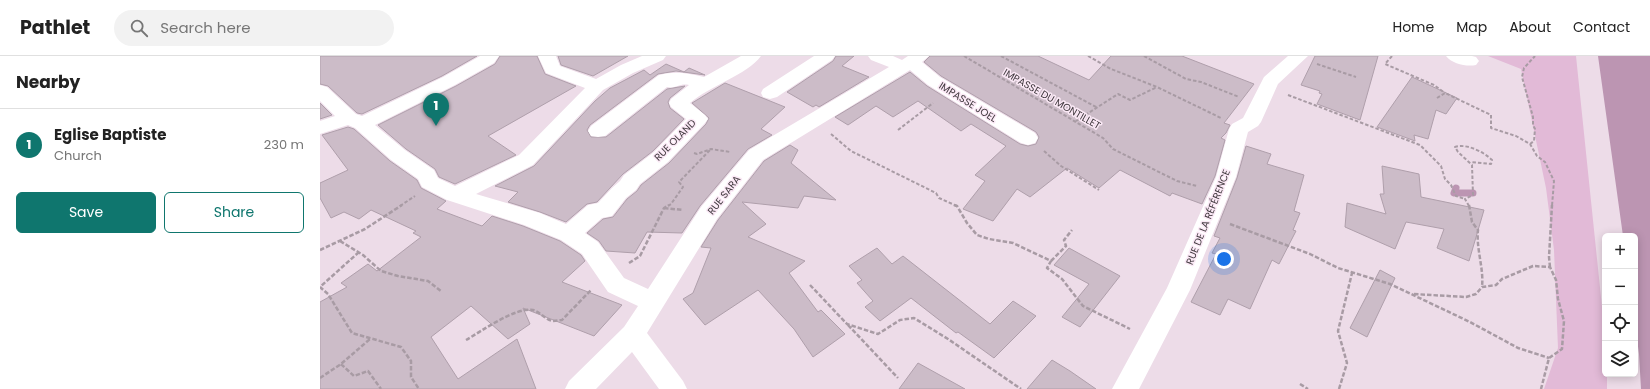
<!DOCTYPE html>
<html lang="en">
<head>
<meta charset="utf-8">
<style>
	:root { --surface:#fff; --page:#f2f2f2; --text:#222; --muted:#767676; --line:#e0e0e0; --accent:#0f766e }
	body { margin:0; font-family:Poppins,sans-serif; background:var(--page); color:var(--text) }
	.controls { position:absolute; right:12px; bottom:12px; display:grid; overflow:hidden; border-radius:6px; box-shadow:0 2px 10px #0003 }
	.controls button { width:36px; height:36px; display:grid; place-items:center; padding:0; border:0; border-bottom:1px solid var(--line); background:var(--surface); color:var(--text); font:20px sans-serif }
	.you { position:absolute; left:904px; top:203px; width:14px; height:14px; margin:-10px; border:3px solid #fff; border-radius:50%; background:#1a73e8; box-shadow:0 0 0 6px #1a73e833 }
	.badge { display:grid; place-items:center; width:26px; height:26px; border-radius:50%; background:var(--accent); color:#fff; font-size:13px; font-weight:700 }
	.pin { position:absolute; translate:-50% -33px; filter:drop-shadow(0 1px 2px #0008) }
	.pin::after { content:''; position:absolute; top:21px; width:14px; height:12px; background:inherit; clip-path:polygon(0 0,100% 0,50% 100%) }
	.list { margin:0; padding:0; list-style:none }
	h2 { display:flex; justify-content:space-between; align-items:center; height:52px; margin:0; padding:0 16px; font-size:17px }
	h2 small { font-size:13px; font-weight:400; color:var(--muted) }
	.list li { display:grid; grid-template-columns:26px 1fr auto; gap:12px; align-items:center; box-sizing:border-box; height:72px; padding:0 16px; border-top:1px solid var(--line) }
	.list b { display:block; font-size:15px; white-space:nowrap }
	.list p { margin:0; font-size:13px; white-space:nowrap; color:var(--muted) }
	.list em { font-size:13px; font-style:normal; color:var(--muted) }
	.actions { display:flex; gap:8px; padding:12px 16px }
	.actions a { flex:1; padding:9px 0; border:1px solid var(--accent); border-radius:6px; text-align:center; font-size:14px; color:var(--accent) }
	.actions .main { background:var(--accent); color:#fff }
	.icon { flex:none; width:22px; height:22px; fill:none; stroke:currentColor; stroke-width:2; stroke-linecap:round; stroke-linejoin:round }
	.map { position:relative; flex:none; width:1330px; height:333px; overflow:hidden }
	header { display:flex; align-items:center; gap:24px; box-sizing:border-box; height:56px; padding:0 20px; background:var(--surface); border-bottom:1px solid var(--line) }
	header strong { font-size:19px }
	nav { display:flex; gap:22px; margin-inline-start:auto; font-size:14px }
	.search { width:280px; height:36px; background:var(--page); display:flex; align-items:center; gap:10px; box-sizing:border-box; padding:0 14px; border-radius:22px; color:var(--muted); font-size:15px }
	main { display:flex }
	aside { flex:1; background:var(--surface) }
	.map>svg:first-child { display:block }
	.green { fill:#e2bad7 }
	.water { fill:#bc95b2 }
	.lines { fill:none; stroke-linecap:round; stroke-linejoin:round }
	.stream { stroke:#bc95b2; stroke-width:7 }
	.building { fill:#ccbcc8; stroke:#af9fab }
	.path-far1 { stroke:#a89ba4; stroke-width:2; stroke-dasharray:3.5 2; stroke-linecap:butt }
	.path { stroke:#a89ba4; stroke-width:2.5; stroke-dasharray:4.5 2; stroke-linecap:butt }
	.minor { fill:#fff; fill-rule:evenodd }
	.labels { text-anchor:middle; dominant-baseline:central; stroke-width:3; stroke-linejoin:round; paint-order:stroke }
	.street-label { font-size:10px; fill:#3e373c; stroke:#fbe9f6 }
</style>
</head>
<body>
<header>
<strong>Pathlet</strong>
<div class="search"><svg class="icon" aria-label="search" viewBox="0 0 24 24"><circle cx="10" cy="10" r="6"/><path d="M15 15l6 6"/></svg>Search here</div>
<nav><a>Home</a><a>Map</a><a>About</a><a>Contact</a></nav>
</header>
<main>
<aside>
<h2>Nearby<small></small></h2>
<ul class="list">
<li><span class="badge">1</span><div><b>Eglise Baptiste</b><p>Church</p></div><em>230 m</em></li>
</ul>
<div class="actions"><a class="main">Save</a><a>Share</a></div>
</aside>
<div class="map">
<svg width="1330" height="333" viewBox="0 0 1330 333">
	<rect width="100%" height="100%" fill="#eddce8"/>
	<path class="green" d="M1168 0H1256L1285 280V318H1287V333H1224L1238 292 1234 194 1226 132 1201 13Z"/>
	<path class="water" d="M1278 0H1330V333H1321L1319 298 1315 268V180H1303Z"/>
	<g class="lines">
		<path class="stream" d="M1136 132 1134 137H1153"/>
	</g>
	<path class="building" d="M0 0H157L122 20 42 58 37 57 8 30 0 28Z
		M180 0H217L225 18 256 30 168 80 196 99 135 128 119 121 115 113 86 93 58 69 136 30 175 8Z
		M238 0H308L273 20 241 9Z
		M516 0H534L522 10 549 21 499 51 496 49 493 51 467 36 513 5Z
		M610 0H718L769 24 791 0H862L934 28 904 67 910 69 906 77 901 82 905 84 895 120 882 148 852 137 850 140 800 114 779 132 747 112 710 141 697 133 673 165 643 153 665 125 655 119 686 90 651 68 641 75 598 45 573 61 556 50 528 69 515 61 590 16 607 30 700 88 708 90 716 88 719 81 716 76 621 20 604 6Z
		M995 0H1058L1040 64 997 48 1002 38 999 37 1000 35 981 29Z
		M346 8 364 16 369 12 385 19 356 15 338 18 270 69 267 74 271 81H286L347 33 365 30 350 42 348 46 350 52 364 63 333 95 303 118 277 146 267 148 246 166 220 156 188 146 198 136 175 130 214 110 275 45 290 32 324 14 330 19Z
		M1092 21 1137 42 1126 58 1116 54 1108 83 1094 79 1095 85 1057 71Z
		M405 27 465 51 441 73 452 79 428 93 380 150 362 177 327 176 315 197 286 195 279 185 267 177 283 163 293 161 307 143 317 135 321 129 349 107 386 68 389 62 372 47Z
		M0 47 12 59 0 63Z
		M28 71 34 73 70 105 97 124 101 132 126 145 117 153 162 170 172 160 203 170 240 185 261 199 265 205 242 226 302 249 274 280 203 252 210 268 188 283 151 250 111 281 138 323 197 283 216 333H0V246L27 231 21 227 48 208 57 215 101 181 93 177 96 175 51 154 39 163 24 156 11 162 0 142V127L28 114 2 79Z
		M470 89 478 94 471 107 516 144 484 140 478 152 422 146 446 168 428 181 485 205 469 217 498 256 501 254 525 278 493 301 474 273 438 234 385 269 363 243 373 237 391 192 381 191 398 164 444 105Z
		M926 90 951 98 947 108 984 119 974 155 980 157 973 174 976 175 959 208 952 204 930 253 908 243 900 259 871 246 896 198 892 197 900 182 894 180 917 122Z
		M1062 110 1099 118 1101 141 1164 154 1149 205 1117 192 1124 173 1086 166 1075 193 1025 171 1027 147 1066 158 1060 138H1064Z
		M557 192 572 208 583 200 670 268 693 245 716 260 674 302 638 276 636 277 591 242 560 265 545 251 553 245 537 227 542 224 529 210Z
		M749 192 800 220 760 271 742 261 769 228 734 209Z
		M1060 214 1075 222 1047 281 1030 272Z
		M732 304 750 315 776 333H707Z
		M598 307 645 333H579Z"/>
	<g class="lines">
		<path class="path-far1" d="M644 0 783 82 793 93 857 125 877 130
			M681 0 776 51
			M768 0 791 13 837 31 901 62
			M824 0 866 23 881 26 919 41
			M1072 0 1065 8 1114 29 1125 37
			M997 8 1036 21
			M968 39 1100 89 1121 110 1125 123 1131 129 1136 140 1145 143
			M1117 42 1125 37 1171 59V72L1196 80 1210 88 1217 100 1225 106 1234 125 1232 150
			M756 65 798 38 810 44 837 31
			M578 74 613 47
			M511 78 531 95 616 137 619 142 637 150
			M1210 88 1214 85 1215 73 1213 69V61L1202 21 1204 12 1215 0
			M724 95 741 110 779 134
			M374 97 377 98 391 93 410 96
			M80 150 95 140
			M348 150 351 148 363 131 359 126 391 93
			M1149 150 1145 143 1153 139 1152 109 1138 96 1135 91C1146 87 1164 96 1172 104L1171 108 1151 106"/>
		<path class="path" d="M634 149 637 150 647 167 657 179 669 183 693 187 731 205 727 212 742 223 763 250 810 273
			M1149 149 1152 166 1158 174C1156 193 1164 212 1162 231
			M344 152 363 154
			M910 168 990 198 1018 212 1070 228 1150 266 1198 292 1229 302
			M20 185 43 199 61 215 78 220 108 225 121 235
			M0 194 45 173 82 149
			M39 196 0 231 8 238 32 277 81 291 91 305V321L99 333
			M731 205 746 190 744 184 752 174
			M309 207 320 200 344 152 349 149
			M1230 211 1229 201 1232 149
			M490 229 527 268 558 278 580 264 594 262 628 283 701 333
			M1094 238 1146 241 1156 238 1162 231 1176 229 1182 223 1213 210 1230 211 1236 224 1238 243 1244 265 1242 293 1229 302 1221 333
			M528 269 578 322
			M146 284C162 275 195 251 213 254 220 256 225 263 232 265L242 264 271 234
			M21 308 34 320 48 315 61 333
			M0 322 21 308 50 283
			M980 328 988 333
			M1019 333 1027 307 1018 275 1032 217"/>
		<path class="minor" d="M160 0H179L174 7 135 29 55 69 85 94 114 114 118 122 135 130 199 99 265 32 226 17 218 0H236L240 10 276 23 301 9 322 0H346L343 4 313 17 283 34 213 109 156 138 220 157 246 168 268 149 278 147 292 132 300 125 304 119 334 96 366 63 351 51 349 47 351 43 369 29C359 27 356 33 347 31L285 80 278 81 271 80 268 75 271 70 339 19C355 15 367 17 384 21L421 0H441C427 19 389 30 370 47L385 59 388 63 385 67 348 106 320 128 316 134 306 142 292 160 282 162 265 177 278 186 304 222 328 233 381 151 429 94 569 11 551 4 548 0H573L582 4 588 0H609L602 6 620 21 715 77 718 82 715 87 708 89 701 87 608 29 590 14 443 104 397 163 327 277 363 325 367 333H339L312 296 276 333H245L249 325 304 271 318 250 288 236 262 198 241 184 204 169 127 144 102 131 98 123 71 104 35 72 28 69 0 78V65L15 60 0 45V29L7 31 36 58 42 60 123 21Z
			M494 0H515L512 4 457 41 450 43 443 41 441 37 443 33Z
			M968 0H988L958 28 941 66 938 70 928 76 916 121 870 234 819 333H792L847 232 896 121 909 73 912 68 923 62 944 21Z
			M1126 0H1152L1156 1 1159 5 1156 9C1147 11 1132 8 1126 0Z"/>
	</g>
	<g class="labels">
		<g class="street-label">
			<text transform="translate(732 43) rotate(30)">IMPASSE DU MONTILLET</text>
			<text transform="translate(648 46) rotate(32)">IMPASSE JOEL</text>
			<text transform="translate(355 84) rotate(-45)">RUE OLAND</text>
			<text transform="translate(404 139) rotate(-52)">RUE SARA</text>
			<text transform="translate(888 161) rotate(-68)">RUE DE LA RÉFÉRENCE</text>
		</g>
	</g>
</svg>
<div class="controls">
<button>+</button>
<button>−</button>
<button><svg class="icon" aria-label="locate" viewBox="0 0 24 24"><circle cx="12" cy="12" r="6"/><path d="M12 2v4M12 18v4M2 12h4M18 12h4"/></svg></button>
<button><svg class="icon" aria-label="layers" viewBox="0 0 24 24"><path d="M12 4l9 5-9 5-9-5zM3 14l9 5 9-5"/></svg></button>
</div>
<div class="you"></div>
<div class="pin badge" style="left:116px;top:70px">1</div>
</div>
</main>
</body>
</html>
